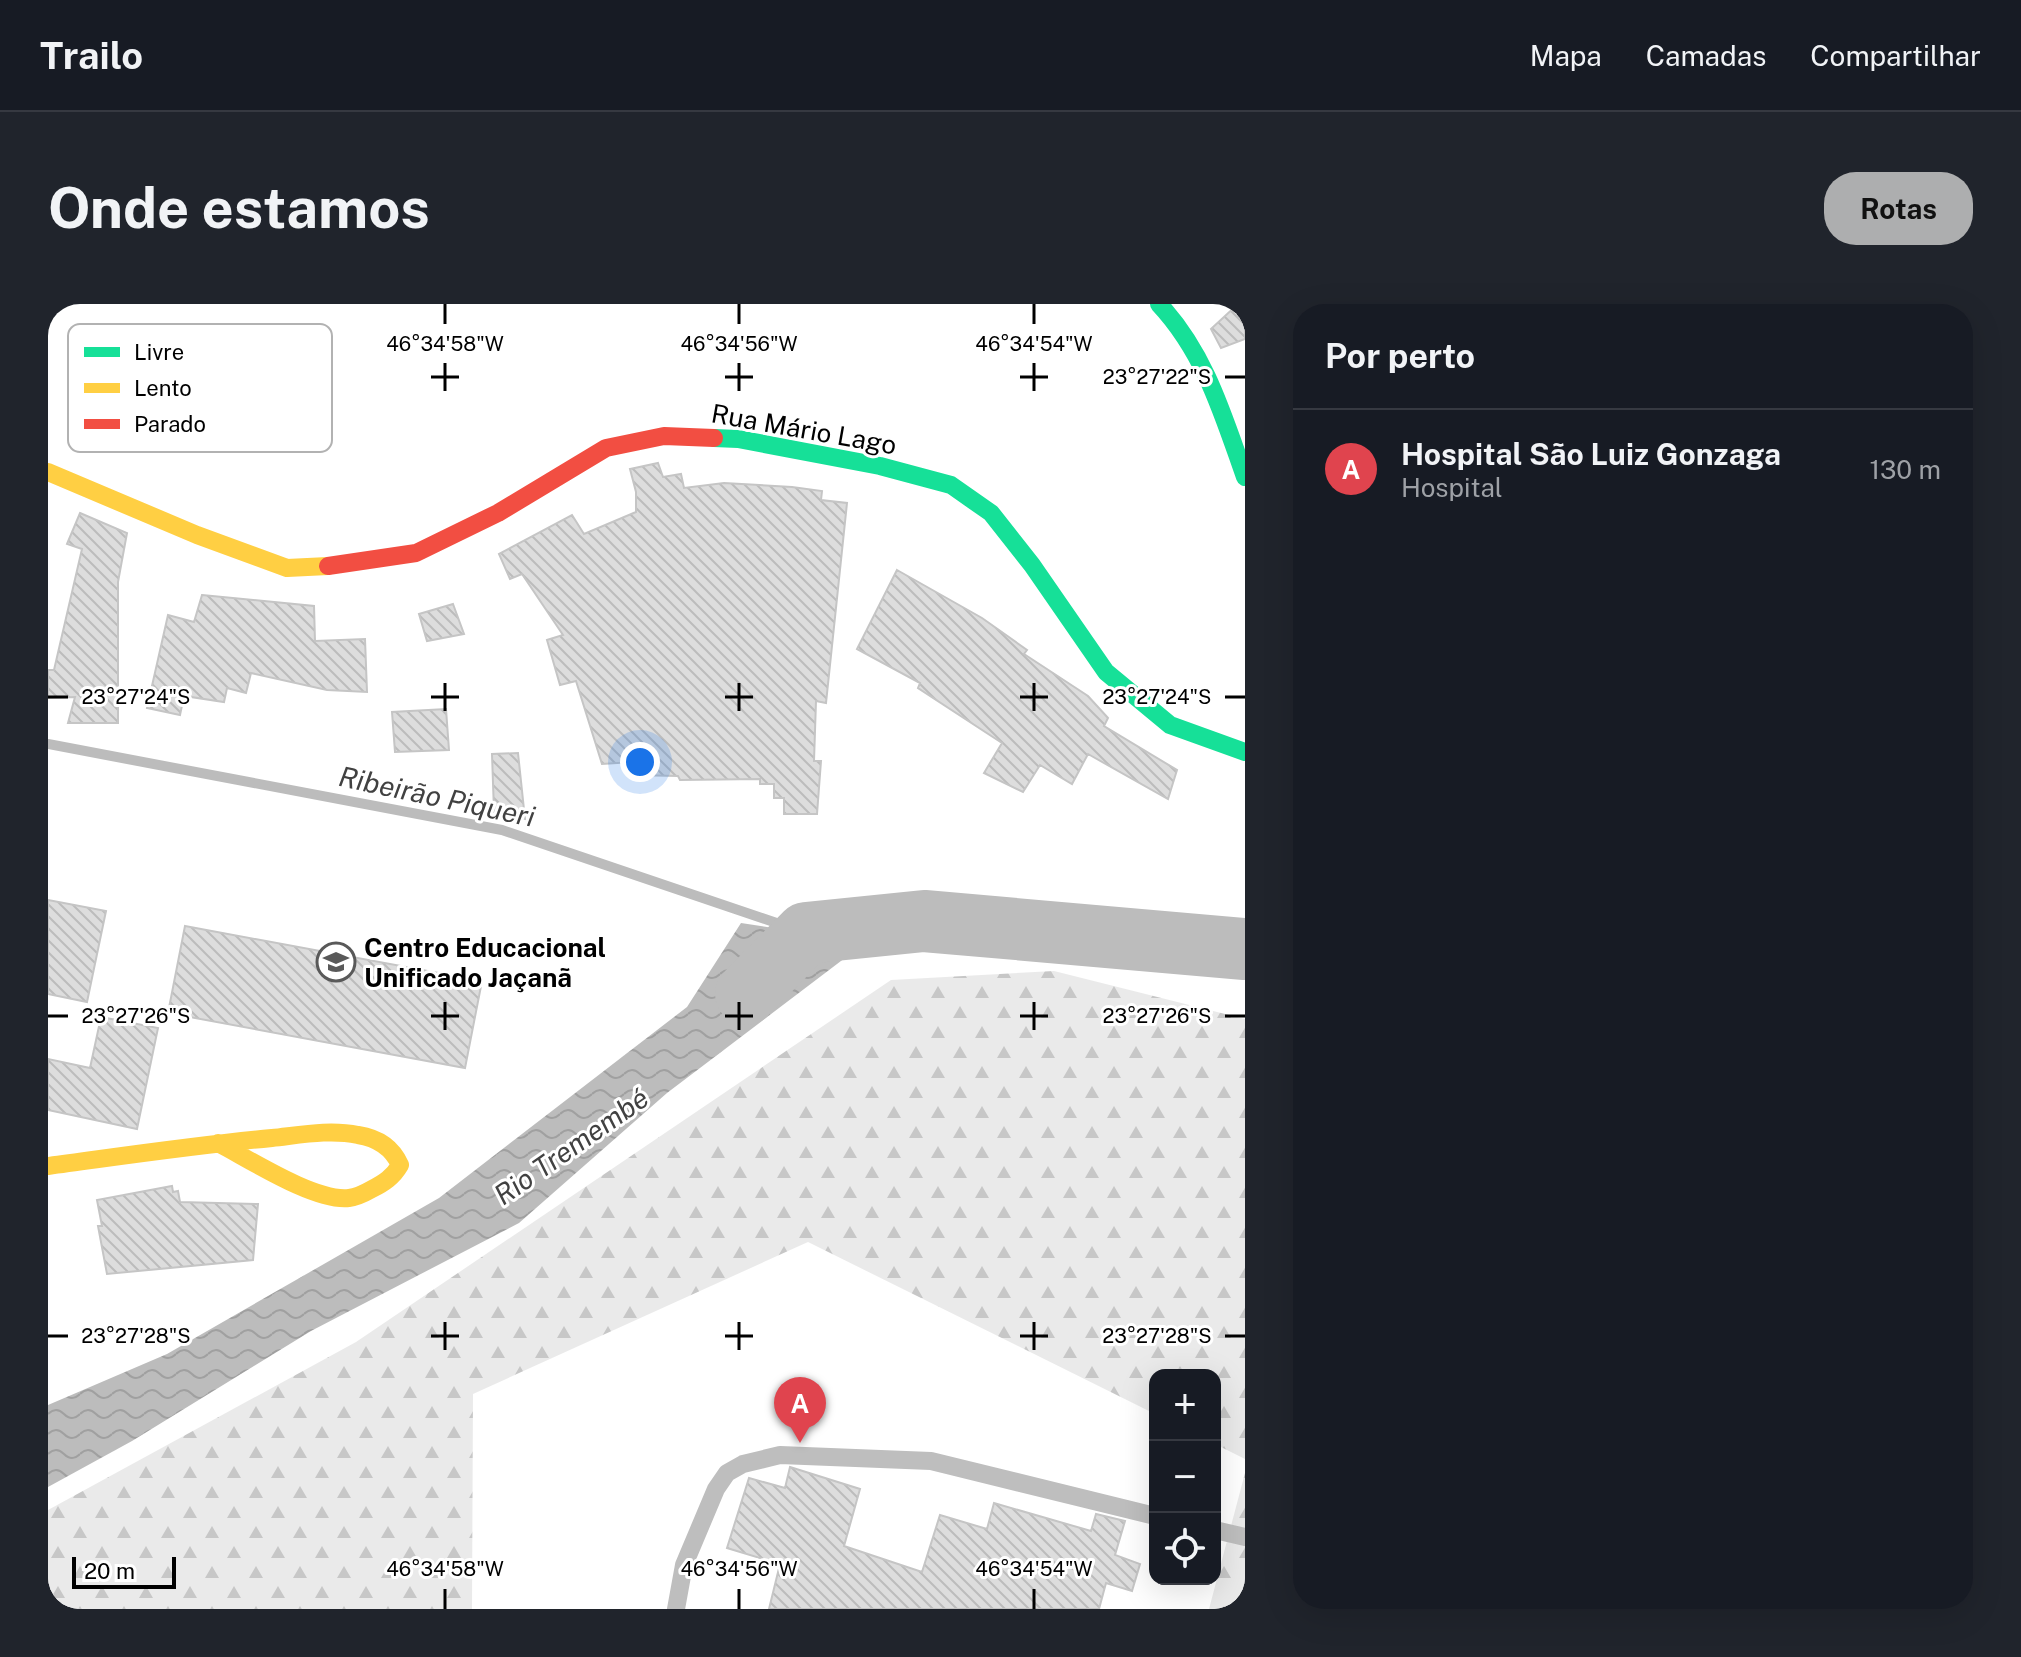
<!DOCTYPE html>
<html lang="pt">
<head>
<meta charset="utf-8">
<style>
	:root { --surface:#171b24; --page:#20242c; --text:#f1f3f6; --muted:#9ea1a6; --line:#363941; --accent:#adaeaf }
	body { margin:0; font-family:"Public Sans",sans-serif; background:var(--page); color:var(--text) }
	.controls { position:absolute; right:24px; bottom:24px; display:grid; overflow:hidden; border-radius:16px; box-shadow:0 8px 32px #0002 }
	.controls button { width:72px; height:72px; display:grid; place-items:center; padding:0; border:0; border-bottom:2px solid var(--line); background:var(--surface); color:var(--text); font:40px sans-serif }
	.scale { position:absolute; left:24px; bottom:20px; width:104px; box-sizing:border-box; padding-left:8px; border:4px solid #000; border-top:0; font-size:22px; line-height:28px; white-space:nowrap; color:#000; -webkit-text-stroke:6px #fff; paint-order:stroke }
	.you { position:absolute; left:592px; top:458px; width:28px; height:28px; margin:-20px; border:6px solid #fff; border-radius:50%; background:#1a73e8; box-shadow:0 0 0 12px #1a73e833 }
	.badge { display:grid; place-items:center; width:52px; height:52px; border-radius:50%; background:var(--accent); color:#fff; font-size:26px; font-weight:700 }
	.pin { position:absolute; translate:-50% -66px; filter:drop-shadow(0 2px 4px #0008) }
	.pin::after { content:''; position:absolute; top:42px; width:28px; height:24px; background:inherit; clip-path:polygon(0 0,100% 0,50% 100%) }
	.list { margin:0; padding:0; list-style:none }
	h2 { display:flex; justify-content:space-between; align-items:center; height:104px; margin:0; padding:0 32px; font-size:34px }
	h2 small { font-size:26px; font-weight:400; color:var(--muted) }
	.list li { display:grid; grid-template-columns:52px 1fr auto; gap:24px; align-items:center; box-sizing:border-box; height:120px; padding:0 32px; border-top:2px solid var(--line) }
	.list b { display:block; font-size:30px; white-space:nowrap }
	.list p { margin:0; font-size:26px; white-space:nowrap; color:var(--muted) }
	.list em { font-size:26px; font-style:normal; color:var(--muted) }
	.icon { flex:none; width:44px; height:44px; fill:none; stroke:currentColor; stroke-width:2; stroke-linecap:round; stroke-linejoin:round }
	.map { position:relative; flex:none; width:1197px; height:1305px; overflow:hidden; border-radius:32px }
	header { display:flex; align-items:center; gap:48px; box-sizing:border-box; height:112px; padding:0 40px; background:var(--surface); border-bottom:2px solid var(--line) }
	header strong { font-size:38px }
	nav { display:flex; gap:44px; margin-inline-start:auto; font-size:28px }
	.intro { display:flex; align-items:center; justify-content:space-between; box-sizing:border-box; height:192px; padding:0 48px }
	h1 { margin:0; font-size:56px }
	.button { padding:20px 36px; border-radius:32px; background:var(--accent); color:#111; font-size:28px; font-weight:700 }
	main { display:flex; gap:48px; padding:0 48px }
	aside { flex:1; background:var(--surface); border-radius:32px; box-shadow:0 8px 32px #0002 }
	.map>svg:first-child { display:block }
	.forest { fill:url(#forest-firs) }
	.water { fill:url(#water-waves) }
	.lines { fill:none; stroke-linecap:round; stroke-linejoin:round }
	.stream { stroke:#bcbcbc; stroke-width:10 }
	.river { stroke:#bcbcbc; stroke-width:62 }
	.building { fill:url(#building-back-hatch); stroke:#c5c5c5; stroke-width:2 }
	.lane { stroke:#bebebe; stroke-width:18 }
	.fast { stroke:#16e098; stroke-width:18 }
	.slow { stroke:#ffcf43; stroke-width:18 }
	.jam { stroke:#f24e42; stroke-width:18 }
	.ticks { fill:none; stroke:#000; stroke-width:3 }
	.labels { text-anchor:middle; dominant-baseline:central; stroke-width:6; stroke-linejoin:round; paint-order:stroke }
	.street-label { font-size:26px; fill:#000; stroke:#fff }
	.poi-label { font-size:26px; font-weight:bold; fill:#000; stroke:#fff; text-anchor:start }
	.water-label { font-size:28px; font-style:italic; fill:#414141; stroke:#fff }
	.key { fill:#fff; stroke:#b2b2b2; stroke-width:2 }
	.key-label { font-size:22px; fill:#000 }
	.ticks-label { font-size:20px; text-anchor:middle; fill:#000; stroke:#fff; stroke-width:6; stroke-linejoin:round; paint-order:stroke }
</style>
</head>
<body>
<header>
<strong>Trailo</strong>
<nav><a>Mapa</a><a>Camadas</a><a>Compartilhar</a></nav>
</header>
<div class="intro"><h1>Onde estamos</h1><a class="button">Rotas</a></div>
<main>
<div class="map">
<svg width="1197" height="1305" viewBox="0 0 1197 1305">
	<defs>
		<pattern id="forest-firs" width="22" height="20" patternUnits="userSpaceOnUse" patternTransform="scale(2)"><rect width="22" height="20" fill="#eaeaea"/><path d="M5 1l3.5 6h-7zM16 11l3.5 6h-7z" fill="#c7c7c7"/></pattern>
		<pattern id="water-waves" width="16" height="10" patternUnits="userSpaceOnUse" patternTransform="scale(2)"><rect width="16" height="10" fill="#bcbcbc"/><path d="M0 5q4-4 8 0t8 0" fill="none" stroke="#a0a0a0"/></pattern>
		<pattern id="building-back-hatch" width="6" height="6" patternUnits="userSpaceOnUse" patternTransform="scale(2)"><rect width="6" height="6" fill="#ddd"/><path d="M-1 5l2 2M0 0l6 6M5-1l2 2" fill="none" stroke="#bcbcbc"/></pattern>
	</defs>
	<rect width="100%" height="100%" fill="#fff"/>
	<path class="forest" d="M1006 667 1197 715V1155L1167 1140V1071H1107V1110L760 938 425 1090 424 1305H0V1206L308 1038 843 676Z
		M1197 1169V1305H1161Z"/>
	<path class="water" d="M693 619 818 638 619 789 471 919 263 1027 84 1137 0 1183V1101L119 1050 391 894 639 703Z"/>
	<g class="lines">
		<path class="stream" d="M0 440 454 526 758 629"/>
		<path class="river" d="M698 690 758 629 876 617 1197 645"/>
	</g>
	<path class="building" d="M1190 0H1197V35L1173 44 1163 25Z
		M610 159 615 173 633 170 636 184 676 179 744 183 774 187 773 196 799 199 778 399 768 397 766 457H773L769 510H736V494H726V480H712V475L632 476 630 472 586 471 585 458 554 460 528 377 512 381 499 336 515 331 474 270 462 275 451 250 524 211 536 230 588 208V188L582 165Z
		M32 209 79 229 70 278V419H20L27 393 0 394V366H6L34 245 19 240Z
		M849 266 934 314 979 346 976 350 1040 392 1060 414 1056 422 1129 466 1120 495 1040 450 1024 480 992 461 975 488 936 469 954 439 870 384 872 379 809 345Z
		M154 291 266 302 267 337 317 335 319 388 279 386 203 369 198 389 179 384 176 398 136 392 132 411 99 404 120 311 146 318Z
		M405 300 416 330 379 337 371 310Z
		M398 405 401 446 347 448 344 408Z
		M470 449 477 515 446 508 444 450Z
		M0 596 58 607 39 698 0 690Z
		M137 622 434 677 417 764 120 709Z
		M53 713 110 724 89 825 0 806V755L42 764Z
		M124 882 125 888 130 887 132 898 210 900 205 956 59 970 50 922H54L49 896Z
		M742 1163 812 1185 796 1242 874 1268 892 1211 939 1225 946 1199 1043 1227 1048 1210 1077 1217 1067 1251 1092 1260 1084 1287 1058 1279 1051 1305H721L732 1260 679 1244 701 1174 737 1184Z"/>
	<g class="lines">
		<path class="lane" d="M1167 1226 1197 1233
			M628 1305 636 1261 668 1185 679 1169 695 1160 732 1151 883 1157 1107 1212"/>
		<path class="fast" d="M1111 0C1157 49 1175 111 1197 173
			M666 134 690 135 832 162 903 181 943 209 984 261 1058 368 1122 421 1197 448"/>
		<path class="slow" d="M0 168 149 231 239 264 280 262
			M0 862C75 852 149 841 224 834 252 831 282 825 310 831 329 834 344 843 352 861 345 873 336 879 324 885 317 889 310 893 301 894 267 898 201 855 170 839"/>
		<path class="jam" d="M280 262 368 249 450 209 558 144 616 132 666 134"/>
	</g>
	<path class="ticks" d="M397 0V20M691 0V20M986 0V20M397 59V87M691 59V87M986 59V87M383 73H411M677 73H705M972 73H1000M1177 73H1197M397 379V407M691 379V407M986 379V407M0 393H20M383 393H411M677 393H705M972 393H1000M1177 393H1197M397 698V726M691 698V726M986 698V726M0 712H20M383 712H411M677 712H705M972 712H1000M1177 712H1197M397 1018V1046M691 1018V1046M986 1018V1046M0 1032H20M383 1032H411M677 1032H705M972 1032H1000M1177 1032H1197M397 1285V1305M691 1285V1305M986 1285V1305"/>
	<defs>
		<g id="school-ring" transform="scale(2)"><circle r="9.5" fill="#fff" stroke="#595959" stroke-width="1.5"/><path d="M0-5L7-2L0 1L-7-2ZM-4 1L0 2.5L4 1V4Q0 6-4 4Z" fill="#595959"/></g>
	</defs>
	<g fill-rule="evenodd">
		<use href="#school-ring" x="288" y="658"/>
	</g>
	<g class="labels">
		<g class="street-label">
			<text transform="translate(756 125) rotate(10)">Rua Mário Lago</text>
		</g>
		<g class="poi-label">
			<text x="316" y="643">Centro Educacional<tspan x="316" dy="30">Unificado Jaçanã</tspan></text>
		</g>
		<g class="water-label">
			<text transform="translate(389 492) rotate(12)">Ribeirão Piqueri</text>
			<text transform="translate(523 842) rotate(-35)">Rio Tremembé</text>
		</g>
	</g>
	<rect x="20" y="20" width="264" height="128" rx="12" class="key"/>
	<rect x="36" y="43" width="36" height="10" fill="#16e098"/>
	<rect x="36" y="79" width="36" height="10" fill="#ffcf43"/>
	<rect x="36" y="115" width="36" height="10" fill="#f24e42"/>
	<g class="key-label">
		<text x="86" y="56">Livre</text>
		<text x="86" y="92">Lento</text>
		<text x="86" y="128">Parado</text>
	</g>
	<g class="ticks-label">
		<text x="397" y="47">46°34'58"W</text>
		<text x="691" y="47">46°34'56"W</text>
		<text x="986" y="47">46°34'54"W</text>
		<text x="1109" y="80">23°27'22"S</text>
		<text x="88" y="400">23°27'24"S</text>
		<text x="1109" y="400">23°27'24"S</text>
		<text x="88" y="719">23°27'26"S</text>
		<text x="1109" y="719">23°27'26"S</text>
		<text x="88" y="1039">23°27'28"S</text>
		<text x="1109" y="1039">23°27'28"S</text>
		<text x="397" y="1272">46°34'58"W</text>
		<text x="691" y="1272">46°34'56"W</text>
		<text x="986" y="1272">46°34'54"W</text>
	</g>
</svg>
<div class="controls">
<button>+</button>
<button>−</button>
<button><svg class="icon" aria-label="locate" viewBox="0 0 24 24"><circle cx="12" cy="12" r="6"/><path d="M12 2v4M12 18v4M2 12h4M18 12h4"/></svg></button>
</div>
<div class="scale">20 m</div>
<div class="you"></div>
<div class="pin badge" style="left:752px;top:1139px;background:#e0444e">A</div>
</div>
<aside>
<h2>Por perto<small></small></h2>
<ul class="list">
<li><span class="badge" style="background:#e0444e">A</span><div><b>Hospital São Luiz Gonzaga</b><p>Hospital</p></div><em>130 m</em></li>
</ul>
</aside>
</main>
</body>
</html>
